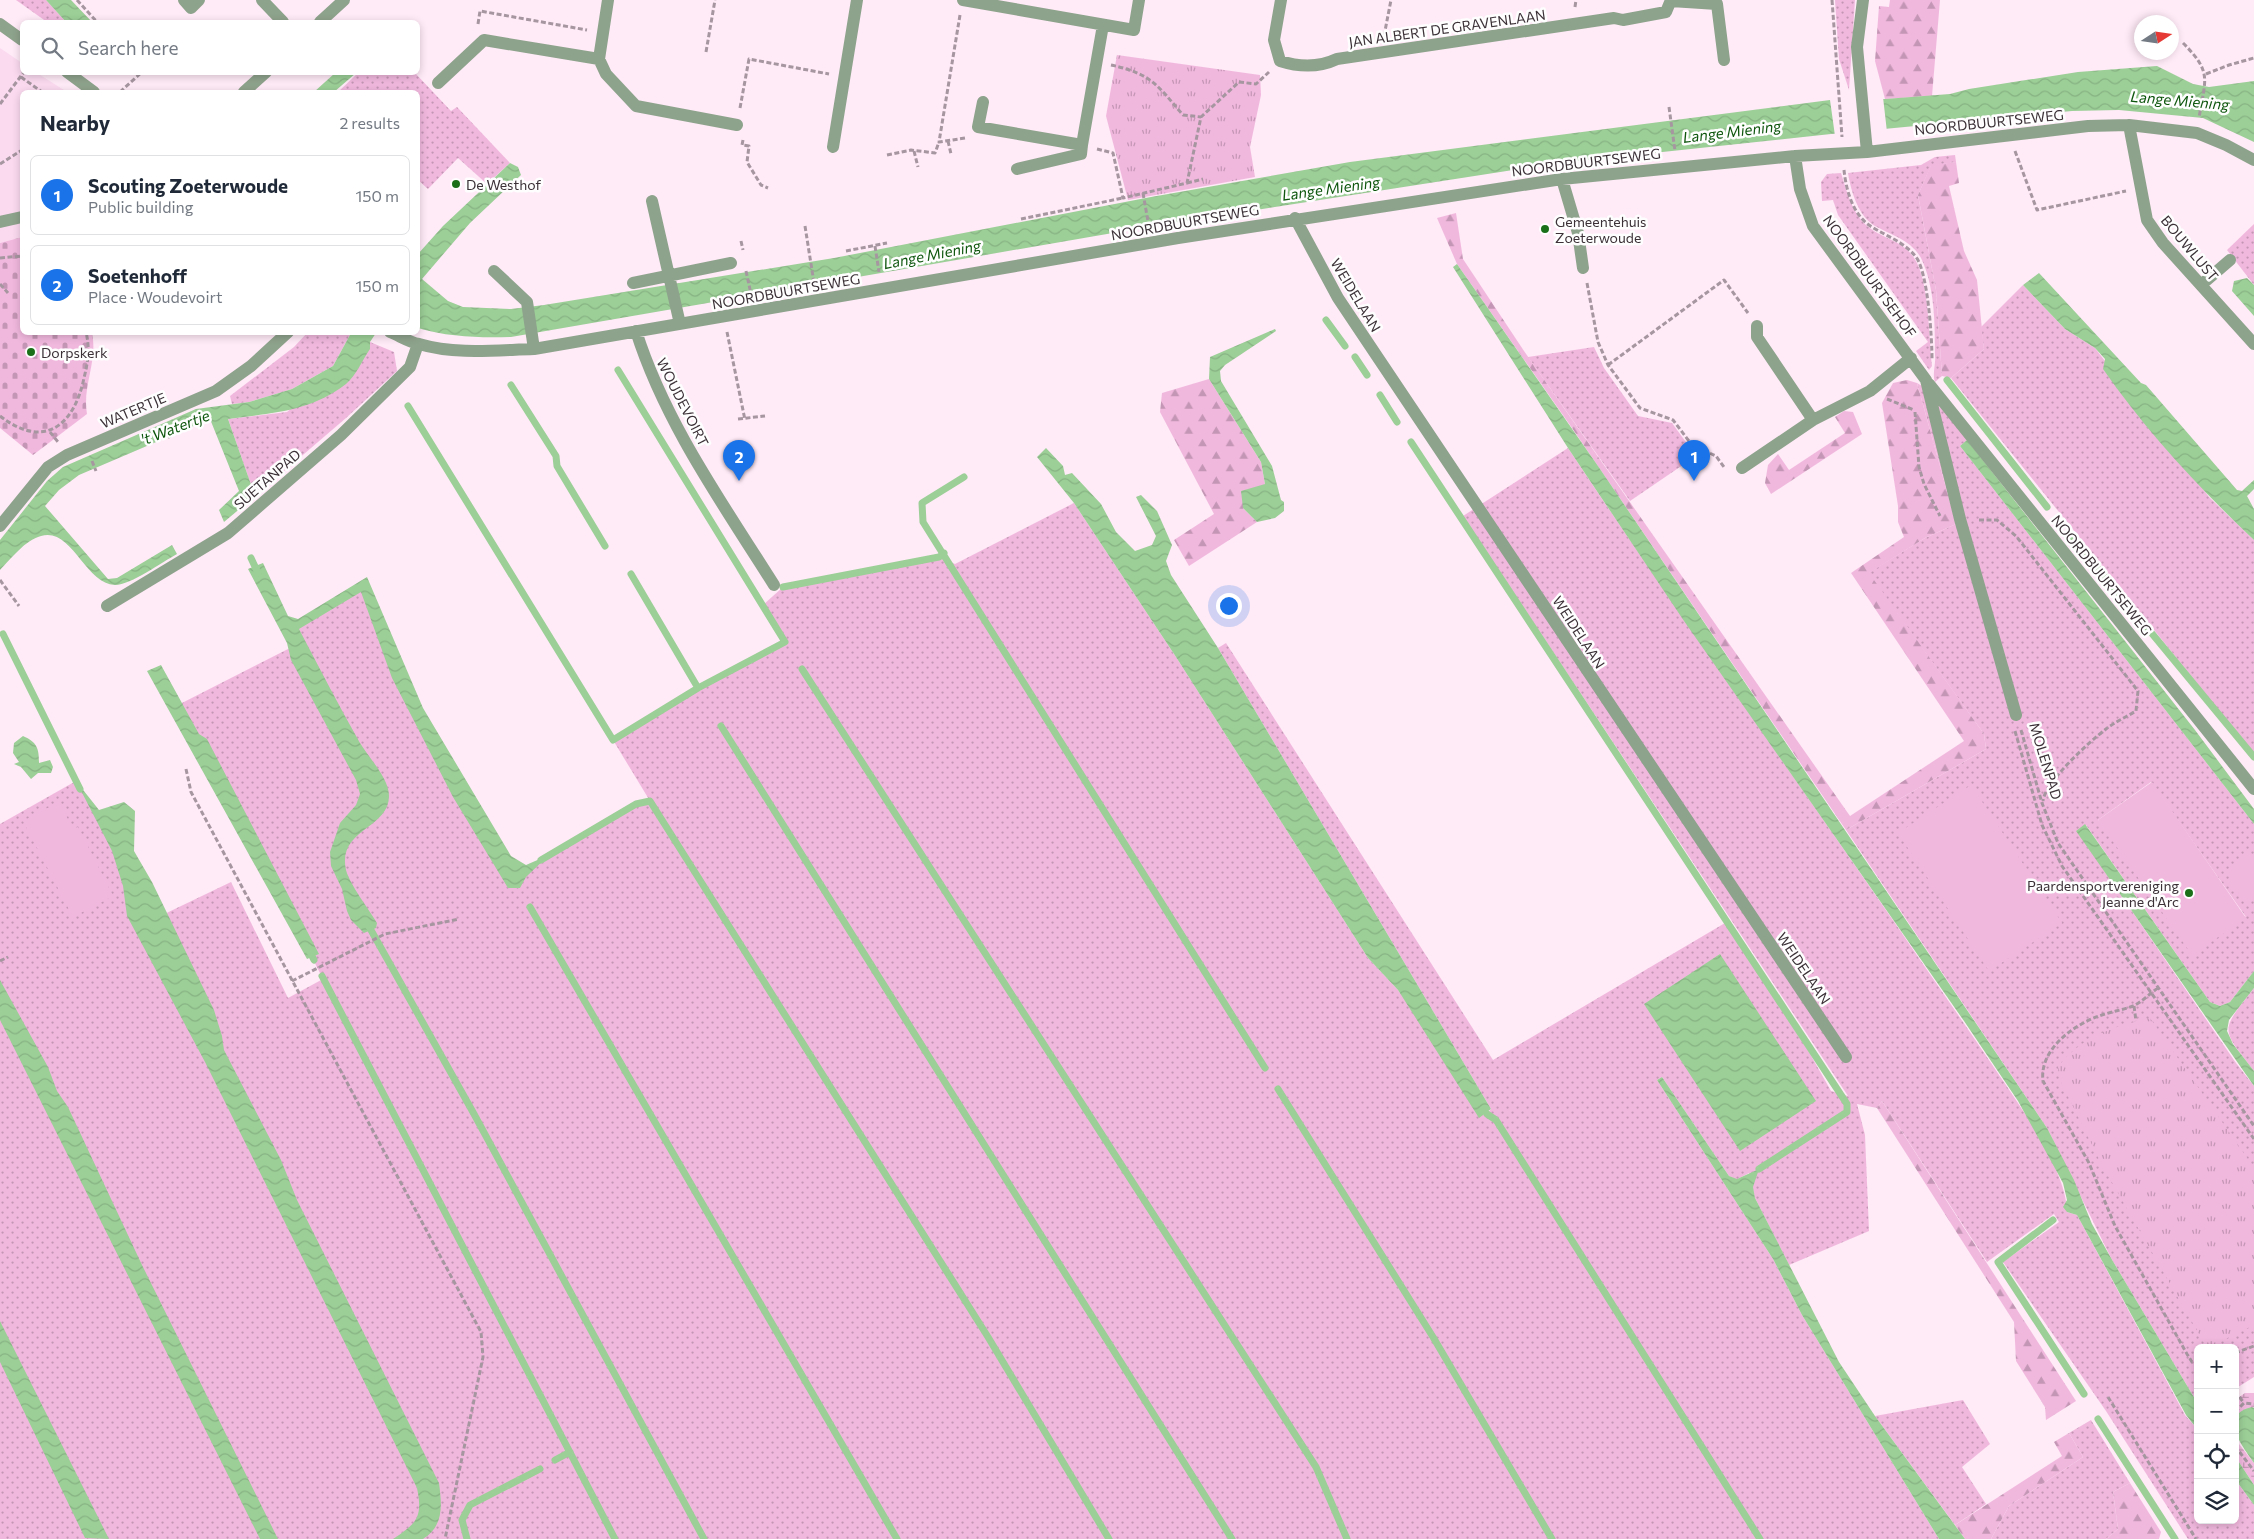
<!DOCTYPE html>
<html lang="en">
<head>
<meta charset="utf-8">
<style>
	:root { --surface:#fff; --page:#f2f2f3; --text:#1f2937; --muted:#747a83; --line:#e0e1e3; --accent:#1a73e8 }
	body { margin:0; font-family:Commissioner,sans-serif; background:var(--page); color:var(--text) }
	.controls { position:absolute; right:15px; bottom:15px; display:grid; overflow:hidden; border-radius:8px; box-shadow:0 2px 8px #0003 }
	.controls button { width:45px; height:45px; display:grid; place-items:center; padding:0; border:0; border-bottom:1px solid var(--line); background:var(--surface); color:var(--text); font:25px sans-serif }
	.compass { position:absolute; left:2134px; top:15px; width:45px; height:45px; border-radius:50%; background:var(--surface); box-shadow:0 2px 8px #0003; rotate:78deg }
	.you { position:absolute; left:1228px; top:605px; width:18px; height:18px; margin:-12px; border:4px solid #fff; border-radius:50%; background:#1a73e8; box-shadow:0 0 0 8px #1a73e833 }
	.badge { display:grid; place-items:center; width:32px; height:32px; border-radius:50%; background:var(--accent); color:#fff; font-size:16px; font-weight:700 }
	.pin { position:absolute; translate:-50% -41px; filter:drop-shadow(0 1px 2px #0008) }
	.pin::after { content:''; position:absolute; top:26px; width:18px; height:15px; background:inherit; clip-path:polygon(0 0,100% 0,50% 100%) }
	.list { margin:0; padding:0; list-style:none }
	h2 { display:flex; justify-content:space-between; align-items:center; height:65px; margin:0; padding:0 20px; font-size:21px }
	h2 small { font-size:16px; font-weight:400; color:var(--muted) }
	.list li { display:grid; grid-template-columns:32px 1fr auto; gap:15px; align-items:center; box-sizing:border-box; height:80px; margin:0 10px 10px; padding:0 10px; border:1px solid var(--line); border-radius:8px }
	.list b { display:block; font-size:19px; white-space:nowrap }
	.list p { margin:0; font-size:16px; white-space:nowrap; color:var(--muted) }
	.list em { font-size:16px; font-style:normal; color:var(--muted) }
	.icon { flex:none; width:28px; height:28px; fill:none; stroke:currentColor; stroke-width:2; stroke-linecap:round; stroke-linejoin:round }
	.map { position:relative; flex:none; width:2254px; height:1539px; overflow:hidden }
	.search { position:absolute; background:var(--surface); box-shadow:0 2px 8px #0003; left:20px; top:20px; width:400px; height:55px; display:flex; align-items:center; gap:12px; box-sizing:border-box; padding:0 18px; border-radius:8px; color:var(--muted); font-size:19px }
	.panel { position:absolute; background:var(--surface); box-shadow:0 2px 8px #0003; left:20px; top:90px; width:400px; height:245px; border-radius:8px }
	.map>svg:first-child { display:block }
	.built { fill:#fbdaf0 }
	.grass { fill:url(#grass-dots); fill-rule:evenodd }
	.forest { fill:url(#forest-firs) }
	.wetland { fill:url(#wetland-marsh) }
	.cemetery { fill:url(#cemetery-stones) }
	.park { fill:url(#park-tufts) }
	.pitch { fill:#f1b8de }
	.water { fill:url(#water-waves) }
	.pier { fill:#ffeaf7 }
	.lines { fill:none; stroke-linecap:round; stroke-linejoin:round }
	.stream { stroke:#9ccf97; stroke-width:7 }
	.path { stroke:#a696a0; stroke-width:3; stroke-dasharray:5 2.5; stroke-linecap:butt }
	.minor { stroke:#8ea38c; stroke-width:12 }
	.poi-dot { fill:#1a6f19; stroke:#fefefe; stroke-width:2 }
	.labels { text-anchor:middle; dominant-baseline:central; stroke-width:5; stroke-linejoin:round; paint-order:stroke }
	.street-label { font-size:14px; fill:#3b3137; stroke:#fefefe }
	.poi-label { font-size:14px; fill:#3b3137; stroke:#fefefe; text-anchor:start }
	.water-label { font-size:15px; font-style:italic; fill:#0e560e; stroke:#fefefe }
</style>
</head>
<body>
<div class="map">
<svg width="2254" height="1539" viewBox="0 0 2254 1539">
	<defs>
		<pattern id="grass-dots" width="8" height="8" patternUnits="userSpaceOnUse" patternTransform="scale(1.25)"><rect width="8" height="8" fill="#f1b8de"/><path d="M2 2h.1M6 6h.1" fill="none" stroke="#c496b5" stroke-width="1.8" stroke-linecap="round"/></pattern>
		<pattern id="forest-firs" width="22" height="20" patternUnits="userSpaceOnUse" patternTransform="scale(1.25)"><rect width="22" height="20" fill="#f1b8de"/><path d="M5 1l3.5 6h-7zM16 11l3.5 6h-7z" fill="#c496b5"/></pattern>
		<pattern id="wetland-marsh" width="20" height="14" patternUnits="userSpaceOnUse" patternTransform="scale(1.25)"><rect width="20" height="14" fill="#f1b8de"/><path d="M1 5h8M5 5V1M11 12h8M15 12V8" fill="none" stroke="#c496b5"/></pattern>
		<pattern id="cemetery-stones" width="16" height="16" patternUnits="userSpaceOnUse" patternTransform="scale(1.25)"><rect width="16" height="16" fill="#f1b8de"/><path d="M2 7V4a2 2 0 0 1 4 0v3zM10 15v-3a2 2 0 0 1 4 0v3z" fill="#c496b5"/></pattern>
		<pattern id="park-tufts" width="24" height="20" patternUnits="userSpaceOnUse" patternTransform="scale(1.25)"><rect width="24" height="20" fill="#f1b8de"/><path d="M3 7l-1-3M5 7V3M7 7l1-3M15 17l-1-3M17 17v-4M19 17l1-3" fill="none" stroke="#c496b5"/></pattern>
		<pattern id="water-waves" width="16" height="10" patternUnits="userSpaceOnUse" patternTransform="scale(1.25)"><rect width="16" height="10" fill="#9ccf97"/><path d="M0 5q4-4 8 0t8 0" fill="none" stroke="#87b283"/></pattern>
	</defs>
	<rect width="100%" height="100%" fill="#ffeaf7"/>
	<path class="built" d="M0 48 22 63V72L37 73 67 92H22V237L0 243Z"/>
	<path class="grass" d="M16 0H46L66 22H47Z
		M1835 0H1855L1849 90 1839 59Z
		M358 73H415L451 111 457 107 510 163 487 184 458 158 428 189 418 180V92H338Z
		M1955 155 1956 162 1931 166 1918 195 1936 290 1942 376 1935 382C1932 374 1936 364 1935 356 1935 324 1935 287 1921 258 1911 240 1891 235 1875 226 1858 216 1851 191 1848 173L1921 165 1935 157Z
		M1841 173C1847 191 1851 211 1866 225 1883 240 1906 240 1917 263 1929 287 1929 338 1932 366L1929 370 1916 351 1928 342 1838 215 1833 200 1822 201 1821 182 1827 174Z
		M2254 224V285L2227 250Z
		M2023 285 2065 329 2095 348 2209 497 2254 540V754L1951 378 1984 349 1981 327Z
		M349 332 351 333 333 366 292 389 249 402 232 404 230 396 294 347 307 333Z
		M370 342 394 352 397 371 346 418 255 496 228 419 287 412Z
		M1594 347 1604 368 1638 416 1672 423 1696 456 1630 501 1528 357Z
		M1917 383 1934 393 1967 440 1960 446 2254 824V971L2230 1002 2220 1006 2210 1002 2086 825 2077 831 2236 1063 2254 1086V1377L2235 1389V1348H2198V1404L2111 1258 2047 1128 1846 830 1986 749 1984 734 1868 573 1925 538 1956 524ZM2151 782 2246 917 2098 820Z
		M1568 448C1675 609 1787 767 1897 926 1928 972 1960 1017 1991 1063 2015 1099 2067 1169 2067 1212L2077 1215 2185 1415 2198 1430V1520H2235V1479L2254 1505V1539H2188L2106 1411 2003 1262 2059 1222 2054 1214 1987 1262 1882 1101 1877 1108 1857 1104 1865 1135 1869 1231 1789 1265 1755 1198 1749 1173 1736 1180 1729 1176 1662 1077 1657 1080 1773 1259 1802 1315 1939 1539H0V824L76 781 154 919 231 882 288 998 323 979 234 804 180 704 294 646 288 628 364 586 395 669 513 876 636 804 650 801 613 740 698 688 785 642 763 605 783 587 939 557 955 564 1074 503 1176 657 1368 958 1398 990 1487 1114 1491 1109 1218 648 1226 643 1493 1060 1725 923 1809 1052 1831 1091 1848 1096 1463 516Z
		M2254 988V1071C2220 1027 2220 1032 2254 988Z
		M1963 1400 1990 1444 1962 1467 1986 1504 1955 1525 1875 1416Z
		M2091 1420 2130 1483 2113 1492 2118 1529 2106 1539H1991L2009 1506 2083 1457 2069 1433Z"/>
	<path class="forest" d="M1890 0H1940L1932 96 1885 99 1875 61 1879 6 1889 7Z
		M1956 162 1959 183 1949 186 1964 251 1977 280 1984 349 1951 378 1942 376 1936 290 1918 195 1931 165Z
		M1456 213 1463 259 1524 351 1850 816 1964 741 1851 573 1904 537 1898 522V506L1882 403 1893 383 1907 380 1917 383 1956 524 1925 538 1869 573 1984 734 1986 749 1846 830 1572 428 1457 264 1437 218Z
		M1209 379 1261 462 1265 484 1243 508 1257 522 1189 566 1174 540 1214 514 1160 412 1162 393Z
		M1844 411 1853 412 1862 434 1771 494 1765 483 1768 465 1778 454 1789 470 1845 433 1835 417Z
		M1882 1101 2076 1401 2046 1420 2045 1407 2016 1361 2014 1322 1877 1108Z
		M2069 1433 2083 1457 2009 1506 1991 1539H1965L1955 1525 2062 1456 2054 1442Z
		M2130 1483 2161 1532 2159 1539H2106L2118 1529 2113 1492Z"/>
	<path class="wetland" d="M2245 1393H2254V1408L2252 1407 2235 1421V1400Z
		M2235 1433 2239 1444 2254 1463V1485L2235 1456Z"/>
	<path class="cemetery" d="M22 237V332L92 333C98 361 82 387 87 414L33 455 0 428V243Z"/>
	<path class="park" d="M1117 55 1260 75 1261 95 1250 147 1255 177 1128 200 1106 116Z
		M2150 1018 2254 1168V1325L2207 1348 2102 1165 2059 1078 2058 1067C2082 1036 2113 1027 2150 1018Z"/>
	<path class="pitch" d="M2152 782 2246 918 2192 955 2098 820Z
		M1971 785 2062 923 1989 971 1898 833Z
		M59 802 73 829 78 827 113 896 73 917 23 821Z
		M2249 855 2254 856V899C2225 902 2220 863 2249 855Z"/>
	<path class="water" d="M46 0H71L92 22H66Z
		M2157 66 2193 84 2209 87 2254 81V142L2203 118 2119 110 2072 111 1831 134 1559 163 1159 225 511 337C480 338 448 337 418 328V254L443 226 510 163 518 167 521 175 470 223 422 279 448 301 463 307 511 309 544 305 834 258 1151 197 1350 162 1830 100 1885 99 1950 94 1969 89 2078 72Z
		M335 73H356L334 92H314Z
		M1457 264 1598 466 2026 1097 2047 1128 2074 1180 2092 1224 2111 1258 2198 1404V1430L2186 1415 2077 1215 2067 1212 2063 1207 2067 1200 2063 1183 2018 1101 1964 1021 1684 621 1568 448 1453 267Z
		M2039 273 2141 383 2146 385 2237 490 2242 491 2254 480V489L2247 496 2254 509V540C2199 488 2146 431 2103 369L2105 359 2095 348 2065 329 2023 285Z
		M2247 278 2254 285V316L2232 291 2234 281Z
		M1275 329 1276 331 1225 365 1220 371 1221 381 1272 466 1281 500 1284 502V511L1275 518 1257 522 1243 508 1241 491 1265 484 1261 462 1209 379 1210 357Z
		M351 333H376L370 342V349C363 359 356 376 346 384 310 412 271 413 228 419L255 496 224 522 219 510 239 491 210 419 79 475 59 490 45 506 108 579 117 578 172 545 177 554C162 562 131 585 115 585 85 584 72 527 41 536 25 540 11 559 0 570V540L47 481 63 467 196 409 249 402 292 389 333 366Z
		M1967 440 2195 730 2254 809V824L1960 446Z
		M1046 448 1063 466 1065 475 1072 473 1101 504 1116 532 1135 551 1152 545 1156 536 1136 497 1141 495 1157 511 1172 545 1166 561 1171 575 1218 648 1491 1109 1479 1118 1398 990 1368 958 1176 657 1074 503 1037 457Z
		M263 563 288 616 298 619 367 577 423 708 511 856 526 865 549 855 526 877 520 888H508L453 797 392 678 361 592 299 629C319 667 339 706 360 743 369 758 389 778 389 796 389 829 337 829 346 870 350 885 369 909 377 923L376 928 364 933 351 920 347 911 342 889 331 866 330 852 340 823 356 805 360 794 356 780 291 660 287 643 248 569Z
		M161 665 199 734 207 739 319 954 307 959 147 671Z
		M23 736C37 742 39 748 39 763L50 760 53 767 51 773H38L31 779 21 767 14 764 19 762 13 753 14 743Z
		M76 781 99 810 124 802 135 811 134 851 152 882 214 1010 222 1036 224 1050 281 1160 297 1200 439 1483C442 1505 444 1526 423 1539H393C417 1523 423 1517 417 1488L205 1062 127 916 123 886 112 851Z
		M2085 824 2210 1002 2220 1006 2230 1002 2254 971V988L2229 1020 2227 1031 2233 1044 2254 1071V1086L2076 831Z
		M1720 954 1816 1101 1740 1151 1644 1004Z
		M0 980 48 1067 57 1091 68 1107 142 1265 278 1539H260L0 1020Z
		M1662 1077 1729 1176 1737 1179 1759 1169 1753 1187 1755 1198 1839 1362 1875 1416 1965 1539H1939L1802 1315 1773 1259 1657 1080Z
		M0 1321 109 1539 85 1538 0 1362Z
		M2252 1407 2254 1408V1463C2243 1447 2217 1415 2252 1407Z
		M2235 1456 2254 1485V1505L2235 1479Z"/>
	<path class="pier" d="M1830 97H1883L1887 132 1835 136 1830 100 1826 98Z"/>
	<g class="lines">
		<path class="stream" d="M1326 320 1345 346
			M1355 357 1367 375
			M1947 380 2047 507
			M511 385 556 456 557 466 605 546
			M1380 395 1397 422
			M408 406 613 740 698 688 785 642 618 370
			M1411 442 1847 1104V1112L1759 1169
			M964 477 922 503 923 522 1265 1068
			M2073 538 2254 757
			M251 558 258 573
			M631 574 698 688
			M783 587 939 557 944 553
			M3 634 80 789
			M802 669 1316 1467 1347 1539
			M721 726 1232 1539
			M541 860 636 804 650 801 988 1337 1109 1539
			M530 907 897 1539
			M367 923 474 1114 704 1539
			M308 948 314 960
			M322 976 615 1539
			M1278 1089 1433 1337 1552 1539
			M1487 1114 1496 1120 1760 1539
			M2053 1220 1998 1262 2084 1394
			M2098 1419 2175 1539
			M555 1460 570 1452
			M467 1539 462 1520 470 1505 540 1469"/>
		<path class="path" d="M77 0 97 22
			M1832 0 1842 137
			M1575 7 1576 0
			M960 15 939 142 965 138
			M478 24 480 11 587 30
			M1384 36 1391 0
			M2183 43C2213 73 2205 79 2199 118
			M706 52 715 0
			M1111 65C1152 74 1157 85 1183 115L1201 117
			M2206 74 2229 65 2254 58
			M21 77 42 92
			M120 92 142 72
			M0 104 24 72
			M1669 107 1675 151
			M740 108 749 59 829 74
			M743 140 742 145 749 146 747 162 761 185 768 188
			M948 141 951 154
			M1097 149 1113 153 1123 198 1187 183 1201 117 1239 82 1256 84 1269 72
			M914 151 918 167
			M2015 151 2037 210 2126 191
			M887 155 911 150 935 153 939 142
			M0 164 22 150
			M1844 170C1846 190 1853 216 1872 227 1888 237 1904 242 1916 257 1928 273 1932 338 1932 359
			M1187 183 1203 179
			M1143 193 1149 227
			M1021 219 1123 198
			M805 226 814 283
			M741 241 743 250
			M875 246 879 272
			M846 251 887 243
			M0 258 22 256
			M746 271 751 294
			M1587 283 1598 342 1608 365 1640 408 1673 420 1692 445 1716 456 1724 467
			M0 284 8 293
			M727 332 745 420
			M1608 365 1724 280 1748 313
			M1887 399 1914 410
			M1915 412 1919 467 1924 484 1940 516
			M0 416C44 450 74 426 84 378 88 362 90 349 86 332
			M738 419 765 416
			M166 430 170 438
			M50 432 58 442
			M92 461 96 471
			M1979 520H1997L2016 536 2138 691 2136 711C2126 717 2115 722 2106 729 2089 742 2045 782 2043 801
			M0 580 19 606
			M2021 730 2042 803 2058 843 2254 1126
			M2015 731 2042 825 2062 866 2254 1139
			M186 769 191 792 481 1332 483 1357 445 1539
			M0 961 8 957
			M292 981 385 934 459 919
			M2158 988C2149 994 2142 1002 2133 1006 2122 1010 2110 1012 2099 1016 2073 1025 2039 1050 2043 1081L2089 1163 2115 1226 2187 1354 2192 1362 2198 1364
			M2134 1006 2136 1021
			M2235 1353 2254 1346
			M2235 1391 2244 1403
			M2108 1397 2196 1539
			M2235 1412 2244 1403 2254 1404
			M2235 1446 2254 1471"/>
		<path class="minor" d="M184 0 191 8 199 0
			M262 0 283 22
			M963 0 1134 30 1139 0
			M1281 0 1274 40 1280 61C1299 67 1318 68 1337 59L1614 18 1623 20 1666 12 1671 0
			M1863 0 1857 47 1867 152
			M1671 1 1717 4 1724 60
			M320 22 344 0
			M0 24 22 40
			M599 59 606 74 636 106 737 125
			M67 72 94 92
			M438 83 484 40 599 59 608 0
			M244 92 266 72
			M983 102 978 127 1082 145 1103 25
			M2129 125 2147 220 2163 243 2254 344
			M833 147 857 0
			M1795 156 1800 189 1813 226 1926 380 1960 519 2016 715
			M1017 169 1081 154 1082 145
			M1562 179 1578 233 1583 268
			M652 201 680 324
			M1295 218 1338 298 1846 1057
			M0 222 22 217
			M494 271 527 302 534 349
			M633 283 731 263
			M2201 285 2230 260
			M1757 326V337L1813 420
			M636 331C665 423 723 504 774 585
			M390 332C400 336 409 342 419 344 456 355 497 350 534 349L1178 238 1562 179 1795 156 1867 152 2088 126 2129 125 2197 133 2226 145 2254 160
			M1929 384 2254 789
			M1742 468 1813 420 1870 391 1911 358
			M0 526 48 467 67 455 216 391 251 366 288 332
			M107 606 228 533 341 435 410 367 418 344"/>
	</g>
	<g class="poi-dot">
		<circle cx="456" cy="184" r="5"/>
		<circle cx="1545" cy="229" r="5"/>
		<circle cx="31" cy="352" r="5"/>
		<circle cx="2189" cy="893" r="5"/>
	</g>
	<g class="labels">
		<g class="street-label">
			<text transform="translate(1447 28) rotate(-8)">JAN ALBERT DE GRAVENLAAN</text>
			<text transform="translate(1989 122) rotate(-6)">NOORDBUURTSEWEG</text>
			<text transform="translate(1586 162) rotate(-7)">NOORDBUURTSEWEG</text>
			<text transform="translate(1185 222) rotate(-10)">NOORDBUURTSEWEG</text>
			<text transform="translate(2190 248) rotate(50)">BOUWLUST</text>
			<text transform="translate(1870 276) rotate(54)">NOORDBUURTSEHOF</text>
			<text transform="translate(786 291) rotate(-10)">NOORDBUURTSEWEG</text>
			<text transform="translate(1356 295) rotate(59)">WEIDELAAN</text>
			<text transform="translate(683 402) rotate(63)">WOUDEVOIRT</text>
			<text transform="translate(133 410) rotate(-23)">WATERTJE</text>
			<text transform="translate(267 479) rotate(-41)">SUETANPAD</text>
			<text transform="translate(2102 575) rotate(51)">NOORDBUURTSEWEG</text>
			<text transform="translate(1579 632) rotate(57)">WEIDELAAN</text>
			<text transform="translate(2046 761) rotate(73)">MOLENPAD</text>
			<text transform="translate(1804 968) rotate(56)">WEIDELAAN</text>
		</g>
		<g class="poi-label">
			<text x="466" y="184">De Westhof</text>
			<text x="1555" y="221">Gemeentehuis<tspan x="1555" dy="16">Zoeterwoude</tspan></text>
			<text x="41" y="352">Dorpskerk</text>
			<text x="2179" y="885" text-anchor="end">Paardensportvereniging<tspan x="2179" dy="16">Jeanne d'Arc</tspan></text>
		</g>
		<g class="water-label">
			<text transform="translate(2180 100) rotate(5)">Lange Miening</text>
			<text transform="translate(1732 131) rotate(-7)">Lange Miening</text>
			<text transform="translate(1331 188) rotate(-8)">Lange Miening</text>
			<text transform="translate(932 254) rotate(-11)">Lange Miening</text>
			<text transform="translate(175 427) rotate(-21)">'t Watertje</text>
		</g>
	</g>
</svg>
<div class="controls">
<button>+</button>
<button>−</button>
<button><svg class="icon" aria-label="locate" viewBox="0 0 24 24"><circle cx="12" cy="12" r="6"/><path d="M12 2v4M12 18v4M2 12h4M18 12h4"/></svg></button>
<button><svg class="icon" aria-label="layers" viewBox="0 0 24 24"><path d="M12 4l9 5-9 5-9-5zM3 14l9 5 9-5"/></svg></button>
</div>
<svg class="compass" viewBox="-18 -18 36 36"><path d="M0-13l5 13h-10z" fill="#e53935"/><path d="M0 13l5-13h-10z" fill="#747a83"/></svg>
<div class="you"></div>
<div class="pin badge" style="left:1694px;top:481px">1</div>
<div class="pin badge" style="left:739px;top:481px">2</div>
<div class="search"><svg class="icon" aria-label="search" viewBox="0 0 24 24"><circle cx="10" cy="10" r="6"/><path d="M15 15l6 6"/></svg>Search here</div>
<section class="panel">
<h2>Nearby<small>2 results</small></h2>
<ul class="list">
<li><span class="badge">1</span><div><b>Scouting Zoeterwoude</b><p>Public building</p></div><em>150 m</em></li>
<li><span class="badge">2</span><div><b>Soetenhoff</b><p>Place · Woudevoirt</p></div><em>150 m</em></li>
</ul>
</section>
</div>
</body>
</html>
